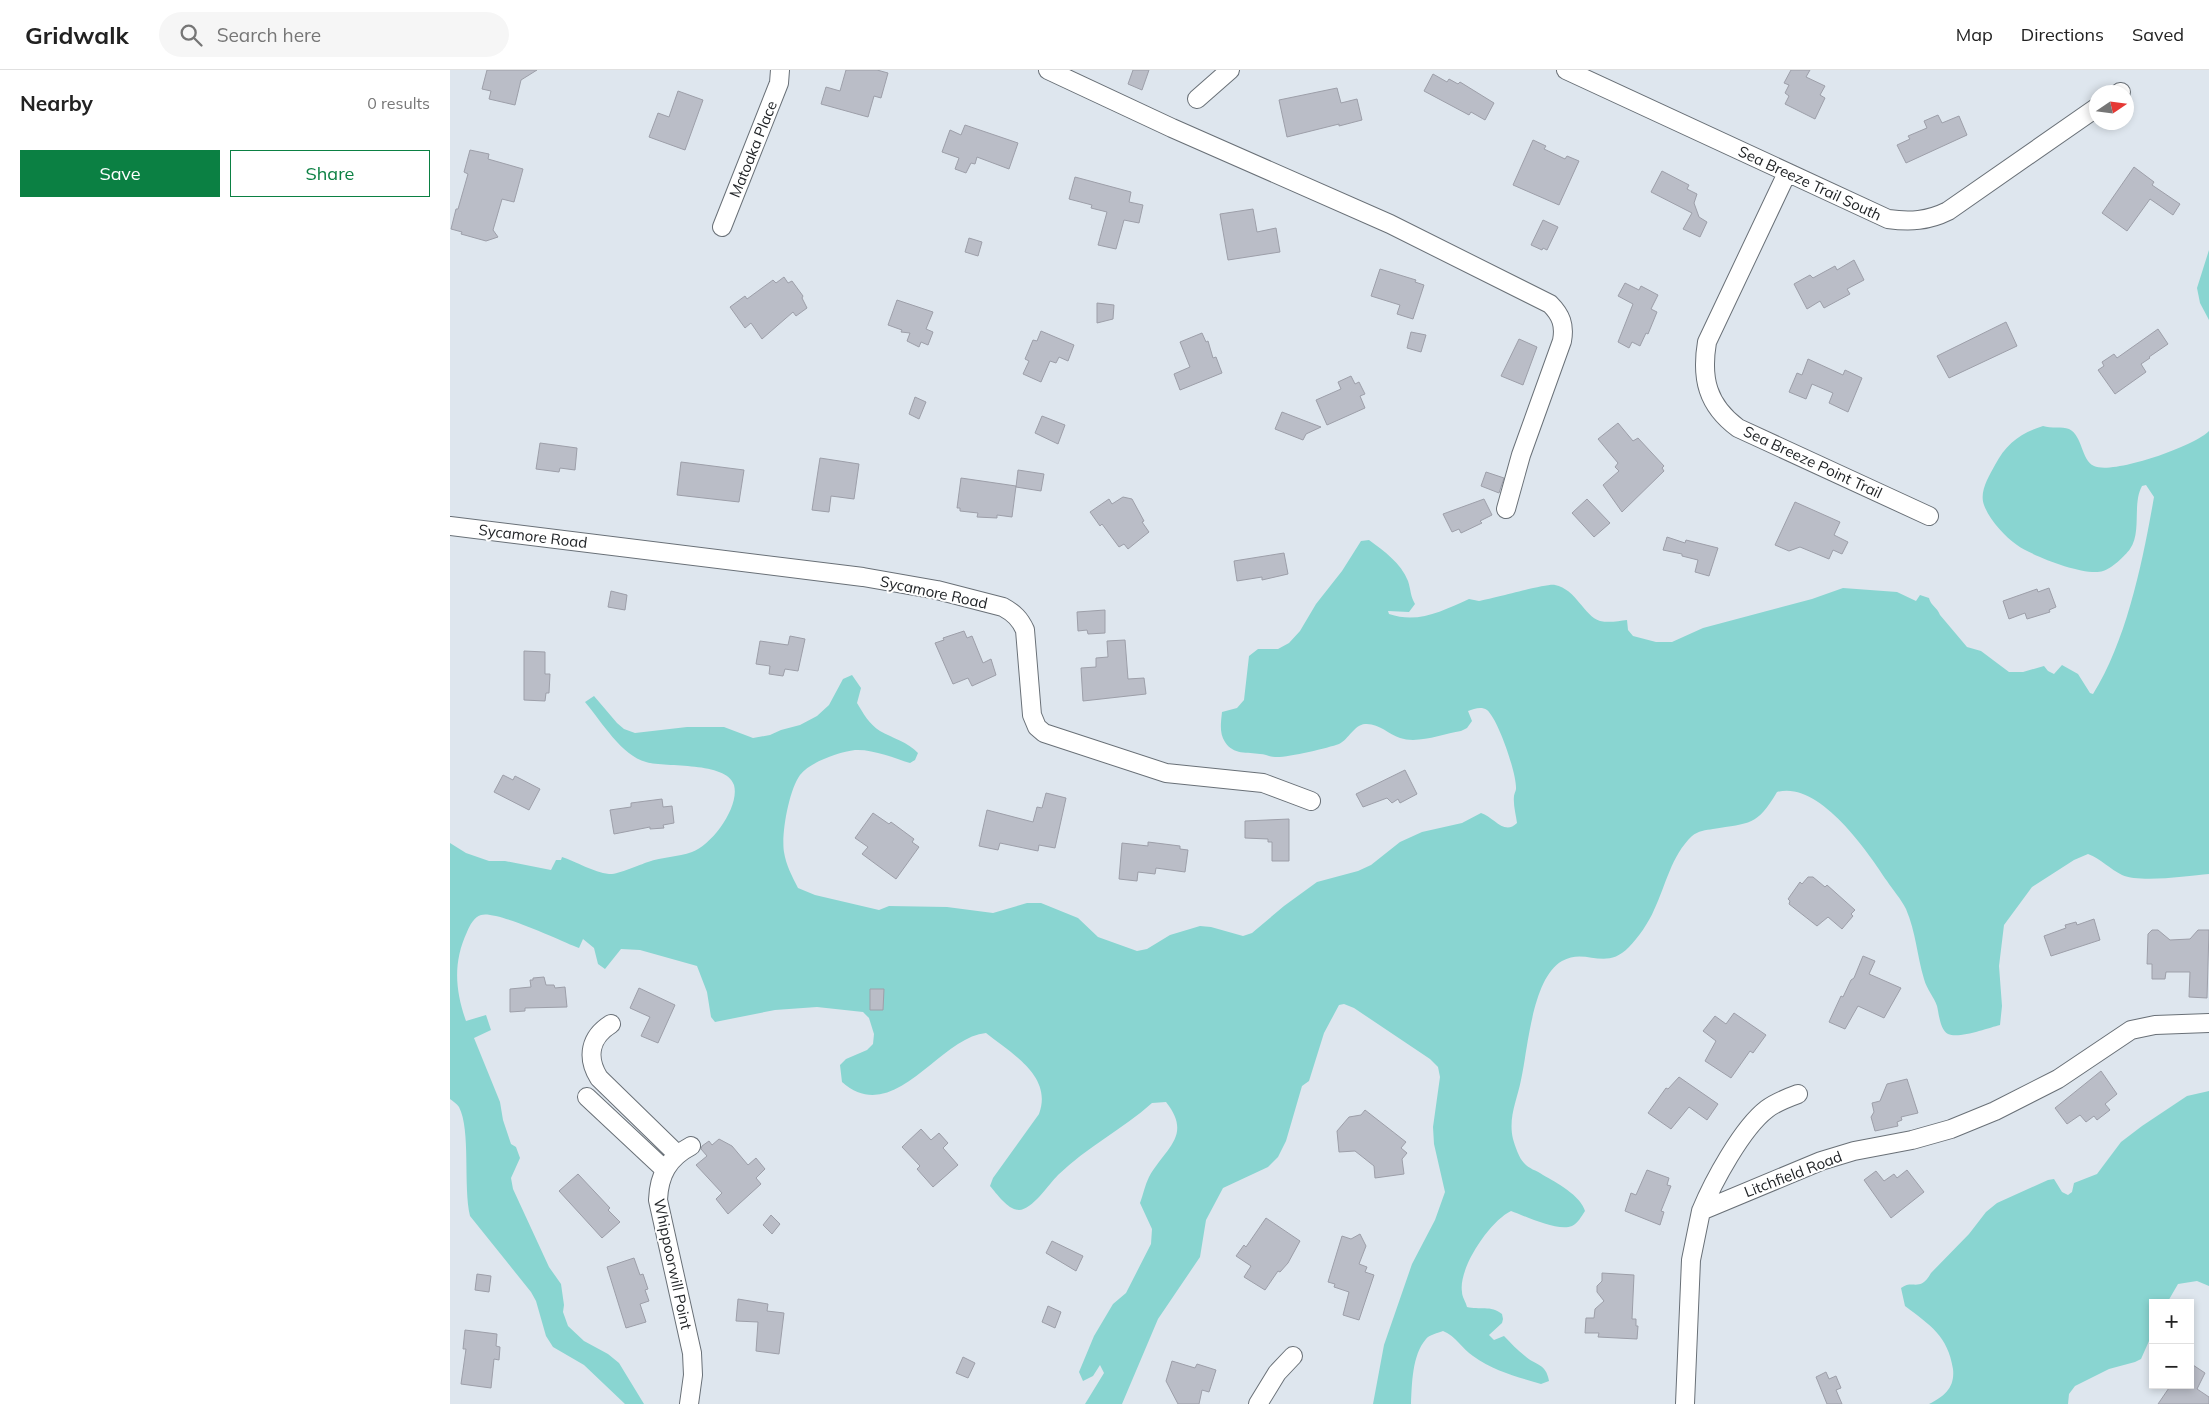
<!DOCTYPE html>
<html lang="en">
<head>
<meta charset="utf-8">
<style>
	:root { --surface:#fff; --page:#f6f6f6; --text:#222; --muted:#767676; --line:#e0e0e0; --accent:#0b8043 }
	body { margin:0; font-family:Mulish,sans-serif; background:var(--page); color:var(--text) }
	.controls { position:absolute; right:15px; bottom:15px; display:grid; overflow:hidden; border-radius:0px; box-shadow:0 2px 8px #0003 }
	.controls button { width:45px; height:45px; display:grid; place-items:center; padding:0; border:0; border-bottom:1px solid var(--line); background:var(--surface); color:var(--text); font:25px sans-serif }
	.compass { position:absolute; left:1639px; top:15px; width:45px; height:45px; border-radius:50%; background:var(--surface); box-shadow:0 2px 8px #0003; rotate:77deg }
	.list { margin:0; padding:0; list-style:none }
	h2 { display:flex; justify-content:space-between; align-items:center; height:65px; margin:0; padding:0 20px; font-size:21px }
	h2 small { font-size:16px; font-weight:400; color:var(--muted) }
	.actions { display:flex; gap:10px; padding:15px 20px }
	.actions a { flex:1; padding:11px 0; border:1px solid var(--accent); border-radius:0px; text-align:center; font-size:18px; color:var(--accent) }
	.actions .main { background:var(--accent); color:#fff }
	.icon { flex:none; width:28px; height:28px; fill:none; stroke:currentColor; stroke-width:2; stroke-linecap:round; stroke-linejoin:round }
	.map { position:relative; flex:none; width:1759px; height:1334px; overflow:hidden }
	header { display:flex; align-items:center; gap:30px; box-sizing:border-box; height:70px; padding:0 25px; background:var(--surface); border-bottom:1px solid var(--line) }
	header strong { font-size:24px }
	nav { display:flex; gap:28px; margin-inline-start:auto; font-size:18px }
	.search { width:350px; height:45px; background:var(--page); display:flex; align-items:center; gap:12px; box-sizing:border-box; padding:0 18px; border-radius:28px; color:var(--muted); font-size:19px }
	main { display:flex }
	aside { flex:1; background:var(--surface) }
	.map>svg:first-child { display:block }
	.water { fill:#89d5d1 }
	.building { fill:#babdc7; stroke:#9d9fa9 }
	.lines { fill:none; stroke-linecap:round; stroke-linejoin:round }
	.minor-casing { stroke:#697077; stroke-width:20 }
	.minor { stroke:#fff; stroke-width:18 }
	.labels { text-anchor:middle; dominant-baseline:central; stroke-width:4; stroke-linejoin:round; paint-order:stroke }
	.street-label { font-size:15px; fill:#212427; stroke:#fff }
</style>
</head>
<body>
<header>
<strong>Gridwalk</strong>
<div class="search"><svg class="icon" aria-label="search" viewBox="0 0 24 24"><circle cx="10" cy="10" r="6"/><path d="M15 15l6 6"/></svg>Search here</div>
<nav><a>Map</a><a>Directions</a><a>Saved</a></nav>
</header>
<main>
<aside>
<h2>Nearby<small>0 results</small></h2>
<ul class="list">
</ul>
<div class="actions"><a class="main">Save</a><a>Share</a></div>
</aside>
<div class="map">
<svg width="1759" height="1334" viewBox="0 0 1759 1334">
	<rect width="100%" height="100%" fill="#dee6ee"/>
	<path class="water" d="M1759 180V250L1750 233 1747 218Z
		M1593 356C1601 359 1612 356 1619 359 1633 366 1631 390 1644 396 1663 405 1745 376 1759 361V804C1738 806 1690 813 1672 805 1660 799 1651 789 1638 784L1624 790 1582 817 1554 855 1549 896 1552 936 1550 955C1538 958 1509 969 1498 964 1490 960 1489 944 1487 936 1484 927 1477 920 1474 909 1467 886 1466 862 1456 839 1451 829 1443 820 1437 811 1418 782 1369 710 1327 722 1307 756 1300 753 1263 759 1256 760 1248 761 1242 766 1221 786 1216 815 1204 840 1199 852 1188 868 1179 877 1155 902 1136 877 1112 891 1082 908 1078 979 1071 1010 1067 1030 1058 1048 1063 1069 1065 1076 1069 1088 1074 1093 1079 1099 1086 1100 1093 1105 1106 1112 1131 1126 1135 1141 1131 1147 1128 1153 1122 1156 1108 1162 1075 1146 1061 1141 1040 1151 1008 1198 1012 1222 1012 1227 1016 1232 1017 1237 1029 1240 1041 1235 1052 1244L1053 1249 1052 1253 1039 1265 1044 1270 1054 1266C1061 1273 1067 1280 1075 1286 1086 1296 1096 1293 1099 1311L1091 1314C1067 1307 1044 1301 1023 1286 1012 1279 1006 1266 993 1261 988 1263 979 1265 976 1269 962 1285 962 1314 961 1334H923L934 1275 962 1194 985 1150 995 1122 984 1074 983 1057 990 1007 988 997 980 989 904 938 894 934 889 935 874 963 859 1011 852 1016 836 1071 828 1087 818 1097 773 1118 756 1150 750 1187 708 1249 672 1334H635L654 1303 650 1295 643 1306 633 1311 629 1302 644 1266 663 1234 676 1223 701 1174 702 1159 690 1133C693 1125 695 1115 699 1107 715 1078 743 1066 716 1032L702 1033C673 1059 637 1077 608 1105 599 1114 582 1140 569 1140 558 1140 547 1124 540 1116L543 1108 589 1044C603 1006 562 984 536 963 489 967 444 1058 392 1012L390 995 396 989 417 980 423 974 424 964 419 948 413 942 367 937 325 940 265 952 261 947 257 922 247 896 190 880 171 879 155 899 148 894 144 878 133 869 129 878C111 871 46 840 31 845 24 847 20 855 17 862 3 892 5 920 16 951L36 945 41 960 24 968 50 1032 53 1050 61 1074 66 1077 70 1088 61 1108 63 1119 99 1197 111 1214 114 1235 113 1242 118 1256 134 1271 158 1284 169 1293 194 1334H175L134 1295 103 1277 96 1266 86 1231 81 1222 20 1146C13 1116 21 1060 9 1037 7 1034 3 1031 0 1029V773L16 783 39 791H55L101 800 106 790H111L112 787C127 792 143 802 159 804 167 805 189 795 198 792 212 787 228 787 242 782 262 775 290 737 284 715 276 691 217 698 196 692 172 686 151 651 135 632L144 626 167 653 174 659 185 663 237 657H274L303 668 320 665 331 660 350 655 367 646 379 635 393 609 402 605 411 618 407 633C413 643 419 654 430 661 442 668 458 672 468 683L465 690 460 693C444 688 423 679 405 680 389 682 360 692 350 705 339 720 331 764 334 782 336 795 342 806 348 818L365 825 429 840 439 836 497 837 543 843 577 833H591L628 848 648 867 687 881 697 879 720 865 750 856 761 857 793 866 802 863 834 836 867 812 908 801 921 795 950 772 972 762 1012 753 1031 743C1044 747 1054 766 1067 753 1066 745 1063 735 1064 726 1064 725 1066 720 1066 719 1067 704 1048 649 1037 640 1031 636 1024 639 1018 641L1022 651 1017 658 1011 661C993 664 968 674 950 668 938 664 929 653 915 654 904 655 899 669 889 674 878 678 836 688 825 687 820 687 815 684 810 684 798 682 783 685 775 672 769 663 771 652 772 642L787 638 794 630 799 586 808 579H828L839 573 850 561 866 534 892 501 911 471 919 470C934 481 951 493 958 511 961 520 960 525 965 534L959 542 938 541 939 544C968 554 992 541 1019 529L1029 531C1042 529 1097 513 1105 515 1126 519 1134 546 1150 551 1159 553 1169 551 1177 550L1178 560 1183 566 1206 572H1222L1253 558 1362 529 1393 518 1447 522 1466 531 1470 525 1479 528C1481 536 1487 537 1490 545L1517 577 1531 581 1559 602H1573L1594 596 1598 601 1604 604 1612 595 1628 604 1640 623 1643 624C1677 570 1693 490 1704 427L1696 415 1692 416C1682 434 1692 462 1680 479 1675 486 1661 499 1653 501 1636 507 1582 486 1567 475 1555 467 1539 449 1534 435 1529 422 1539 406 1545 395 1556 374 1570 363 1593 356Z
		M1759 1021V1216L1747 1211 1728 1214 1717 1233H1703V1262L1691 1289 1685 1292 1659 1299 1625 1316 1619 1324 1618 1334H1479C1495 1326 1505 1317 1503 1299 1498 1266 1480 1255 1455 1236L1451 1218C1463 1209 1470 1223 1481 1203L1519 1164 1536 1142 1547 1133 1598 1110 1604 1109 1612 1122 1618 1125 1622 1122 1624 1113 1647 1104 1671 1072 1692 1056 1737 1026Z"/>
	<path class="building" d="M37 0H87L71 10 65 35 39 29 41 21 32 19Z
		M396 0H427L438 3 431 28 424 26 418 47 371 34 376 17 390 21Z
		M683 0H699L692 20 678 14Z
		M1341 0H1360L1356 7 1375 16 1370 25 1375 28 1365 49 1335 34 1339 26 1335 23 1339 15 1334 13Z
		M983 4 997 12 999 9 1008 14 1010 12 1044 33 1035 50 1021 42 1019 45 974 21Z
		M887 18 891 33 907 29 912 50 889 56V54L837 67 829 30Z
		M228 21 253 30 235 80 199 67 208 43 219 47Z
		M1488 45 1492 53 1509 46 1517 65 1456 93 1447 75 1460 69 1458 66 1477 58 1474 51Z
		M515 55 568 73 559 99 527 87 525 94 521 93 516 103 505 99 509 88 492 82 500 60 511 65Z
		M1083 70 1096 76 1094 79 1115 89 1117 86 1129 91 1109 135 1063 115Z
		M20 80 39 84 38 89 73 99 64 132 52 129 43 160 48 167 36 171 11 164 12 162 1 159 6 139H8L18 104 14 102Z
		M1684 97 1704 112 1702 115 1730 134 1723 145 1700 129 1677 161 1652 143Z
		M1212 101 1239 115 1237 119 1247 124 1244 133 1249 147 1257 152 1250 167 1233 159 1242 143 1201 122Z
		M625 107 681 122 679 132 693 135 689 153 674 150 666 179 648 175 657 142 641 138 642 135 619 129Z
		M803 139 807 162 826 158 830 182 778 190 770 144Z
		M1093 150 1108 157 1097 180 1093 178 1092 180 1081 175Z
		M519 168 532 172 528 186 515 182Z
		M1404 190 1414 210 1397 219 1400 224 1374 238 1370 231 1357 239 1344 214 1360 205 1363 208 1385 196 1387 200Z
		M930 199 966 210 965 212 974 215 963 249 947 244 950 235 921 226Z
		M334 207 338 213 342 211 353 226 352 228 357 238 346 246 343 242 312 269 301 253 295 258 280 237 295 226 297 229 323 210 326 213Z
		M1175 213 1189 220 1191 216 1208 225 1201 239 1207 242 1198 264 1196 263 1190 276 1182 272 1179 278 1168 272 1183 234 1168 226Z
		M447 230 483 242 476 259 483 262 478 275 471 272 469 277 457 271 460 263 451 262 452 260 438 255Z
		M647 233 664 235 663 249 647 253Z
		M1556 252 1567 276 1499 308 1487 286Z
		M1708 259 1718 274 1699 287 1700 288 1691 294 1696 302 1665 324 1648 300 1654 296 1652 292 1664 284 1667 288Z
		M591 261 624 275 618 291 609 287 606 293 600 291 591 312 573 304 579 291 575 289 583 270 587 271Z
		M961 262 976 265 971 282 957 278Z
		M752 263 756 272 758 271 763 288 766 287 772 303 730 320 724 304 740 297 730 272Z
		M1069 269 1087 277 1073 315 1051 306Z
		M1358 289 1393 305 1395 300 1412 308 1398 342 1379 333 1383 323 1362 314 1356 329 1339 322 1347 303 1352 305Z
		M901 306 905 314 909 312 915 324 910 326 915 338 877 355 866 330 891 319 888 312Z
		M465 327 476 332 469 349 459 344Z
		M832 342 871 357 856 364 853 370 825 359Z
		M592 346 615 355 608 374 585 363Z
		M1168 353 1183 371 1188 368 1214 396 1212 398 1214 401 1172 442 1153 415 1169 401 1165 397 1168 393 1148 369Z
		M90 373 127 378 125 400 110 398 109 402 86 399Z
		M370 388 409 394 404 429 381 426 379 442 362 440Z
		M231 392 294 400 289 432 227 425Z
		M568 400 594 404 591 421 566 417Z
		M1036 402 1054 408 1049 423 1031 416Z
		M511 408 566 416 562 447 547 445V448L527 447 528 443 510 441V438H507Z
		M673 427 682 429 694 451 692 452 699 462 678 479 674 474 669 477 652 454 650 456 640 442 659 429 662 434Z
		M1034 429 1042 445 1030 451 1032 453 1011 463 1009 459 1002 462 993 444Z
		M1137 429 1160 453 1144 467 1122 443Z
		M1345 432 1390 452 1384 465 1398 472 1392 484 1383 480 1379 489 1350 477 1339 481 1325 475Z
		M1217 467 1235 473 1236 470 1268 478 1259 506 1245 502 1248 490 1232 486V484L1213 480Z
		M834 483 838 504 812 510V507L787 511 784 491Z
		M1599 518 1606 537 1599 540 1600 542 1577 549 1575 543 1559 549 1553 531 1587 519 1588 522Z
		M161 521 177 525 175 540 158 537Z
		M655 540V563L638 564 637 560 628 561 627 542Z
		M514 561 517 568 522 566 533 593 541 589 546 605 522 616 518 608 503 614 485 573 494 570 493 568Z
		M340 566 355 569 348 601 335 599 333 606 319 604 320 596 306 594 310 571 338 575Z
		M675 570 678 609 694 608 696 624 633 631 631 598 646 597V588L658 587 657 571Z
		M74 581 95 582V604H100L99 623H96L95 631 74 630Z
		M955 700 967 724 950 733 948 729 942 733 937 728 913 737 906 724Z
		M53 705 63 710 65 706 90 719 79 740 44 722Z
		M596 723 616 728 605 778 589 775 588 781 550 773 548 780 529 776 537 740 583 752 587 737 592 738Z
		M212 729 213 737 222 736 224 753 213 755 214 758 200 759V757L164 764 160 740 181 737V733Z
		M423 743 439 754 441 752 464 769 462 772 469 777 446 809 412 784 418 777 405 768Z
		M839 749V791H822V772H818V769L795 768V751Z
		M698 772 730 776V779L738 780 735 802 706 798 705 804 688 802 687 811 669 809 672 773 698 776Z
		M1358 807H1363L1375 817 1377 815 1405 840 1401 844 1403 846 1392 859 1378 847 1367 856 1339 834 1340 831 1338 829 1350 812 1352 814Z
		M1644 849 1650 870 1601 886 1594 866 1616 858 1615 855 1626 852 1627 855Z
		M1702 860H1708L1720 870 1740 869 1748 860H1759L1757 928 1739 927 1740 902H1716L1715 909H1702V894H1697L1698 864Z
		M1413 886 1425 891 1419 904 1451 918 1434 948 1408 936 1395 959 1379 952 1391 926 1393 927 1401 910 1404 908Z
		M94 907 96 915H104L105 918 115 917 117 937 75 938V941L60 942V919L81 917 80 910H83V908Z
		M189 918 225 935 208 973 191 966 200 947 180 938Z
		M420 919H434L433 940H420Z
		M1284 943 1316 965 1303 983 1300 981 1281 1008 1255 991 1266 971 1253 961 1265 946 1276 954Z
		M1651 1001 1667 1024 1655 1034 1660 1040 1647 1050 1644 1046 1636 1052 1630 1045 1617 1054 1605 1038Z
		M1229 1007 1268 1034 1257 1050 1239 1037 1221 1059 1198 1043 1216 1018 1218 1019Z
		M1457 1009 1468 1043 1451 1047 1452 1050 1447 1052 1448 1056 1425 1061 1421 1047 1424 1042 1422 1033 1430 1031 1437 1014Z
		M915 1040 956 1072 951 1078 957 1083 952 1089 954 1104 925 1108 924 1096 905 1081 889 1082 887 1061 899 1047 911 1045Z
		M471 1059 481 1070 489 1063 498 1073 493 1078 508 1095 483 1117 467 1099 470 1096 452 1077Z
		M269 1069 282 1076 298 1095 306 1088 315 1099 306 1108 311 1114 278 1144 266 1129 272 1123 246 1095 257 1086 251 1079 252 1076 259 1071 262 1075Z
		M1197 1100 1219 1108 1217 1115 1221 1116 1211 1141 1214 1142 1210 1155 1175 1141 1181 1123 1186 1125Z
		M1457 1100 1474 1122 1441 1148 1414 1110 1426 1101 1434 1111 1444 1104 1447 1108Z
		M128 1104 160 1138 158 1140 170 1152 152 1168 109 1121Z
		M321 1145 330 1154 322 1164 313 1155Z
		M816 1148 850 1171 838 1193 830 1202 828 1201 815 1220 794 1207 801 1196 786 1186 794 1175 796 1177Z
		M910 1164 916 1176 909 1194 917 1197 915 1202 924 1205 909 1250 893 1245 899 1222 884 1217 885 1214 878 1212 892 1166 901 1169Z
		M602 1171 633 1186 626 1201 596 1183Z
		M184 1188 190 1205 193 1204 198 1219 195 1220 199 1231 190 1234 196 1252 176 1258 157 1197Z
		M1152 1203 1184 1205 1182 1249H1186V1256H1188L1187 1269 1148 1267 1149 1263H1135L1136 1248H1144L1145 1239 1154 1231 1147 1222V1216L1152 1211Z
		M27 1204 41 1206 39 1222 25 1220Z
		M288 1229 318 1234 317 1241 334 1243 329 1284 306 1281 308 1252 286 1251Z
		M598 1236 611 1242 605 1258 592 1252Z
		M15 1260 47 1264 46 1276 50 1277 49 1290 44 1289 41 1318 11 1314 16 1279H13Z
		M513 1287 525 1293 518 1308 506 1303Z
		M722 1291 745 1298 747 1294 766 1300 759 1322 752 1320 749 1334H728L716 1311Z
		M1740 1293 1755 1303 1747 1319 1759 1327V1334H1708L1721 1315H1740Z
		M1376 1302 1379 1309 1386 1306 1391 1318 1386 1320 1392 1334H1377L1366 1307Z"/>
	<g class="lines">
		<g class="minor-casing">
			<path id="minor" d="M598 0 722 58 940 154 1100 234C1111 245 1115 255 1112 271L1071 385 1056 439
				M1116 0 1438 149C1460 152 1478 151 1498 141L1646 38
				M1670 22H1671
				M747 29 780 0
				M1337 103 1257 272C1251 308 1257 335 1288 358L1479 446
				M272 157 329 13 330 0
				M0 456 413 507 487 520 553 537C564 543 570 549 575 560L582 645 587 657 594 663 716 703 813 713 861 731
				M161 954C140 967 136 987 149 1008L227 1084
				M137 1027 214 1099
				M1251 1141C1263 1112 1292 1058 1317 1039 1326 1032 1337 1028 1348 1024
				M239 1334 243 1305 242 1283 208 1130C209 1105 218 1088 241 1076
				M808 1334 827 1303 843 1286
				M1235 1334 1241 1190 1251 1141 1371 1091 1404 1081 1462 1070 1501 1059 1545 1041 1608 1009 1681 960 1705 955 1759 953"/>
		</g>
		<use href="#minor" class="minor"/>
	</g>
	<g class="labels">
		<g class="street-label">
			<text transform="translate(303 79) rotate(-68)">Matoaka Place</text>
			<text transform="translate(1360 113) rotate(25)">Sea Breeze Trail South</text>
			<text transform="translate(1363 392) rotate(25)">Sea Breeze Point Trail</text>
			<text transform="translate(83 466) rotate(7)">Sycamore Road</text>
			<text transform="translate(484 522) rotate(12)">Sycamore Road</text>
			<text transform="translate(1343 1104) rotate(-21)">Litchfield Road</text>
			<text transform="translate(223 1194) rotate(78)">Whippoorwill Point</text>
		</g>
	</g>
</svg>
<div class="controls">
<button>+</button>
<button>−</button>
</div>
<svg class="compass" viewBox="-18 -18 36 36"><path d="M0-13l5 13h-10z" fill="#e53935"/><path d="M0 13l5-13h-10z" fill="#767676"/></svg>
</div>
</main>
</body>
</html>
